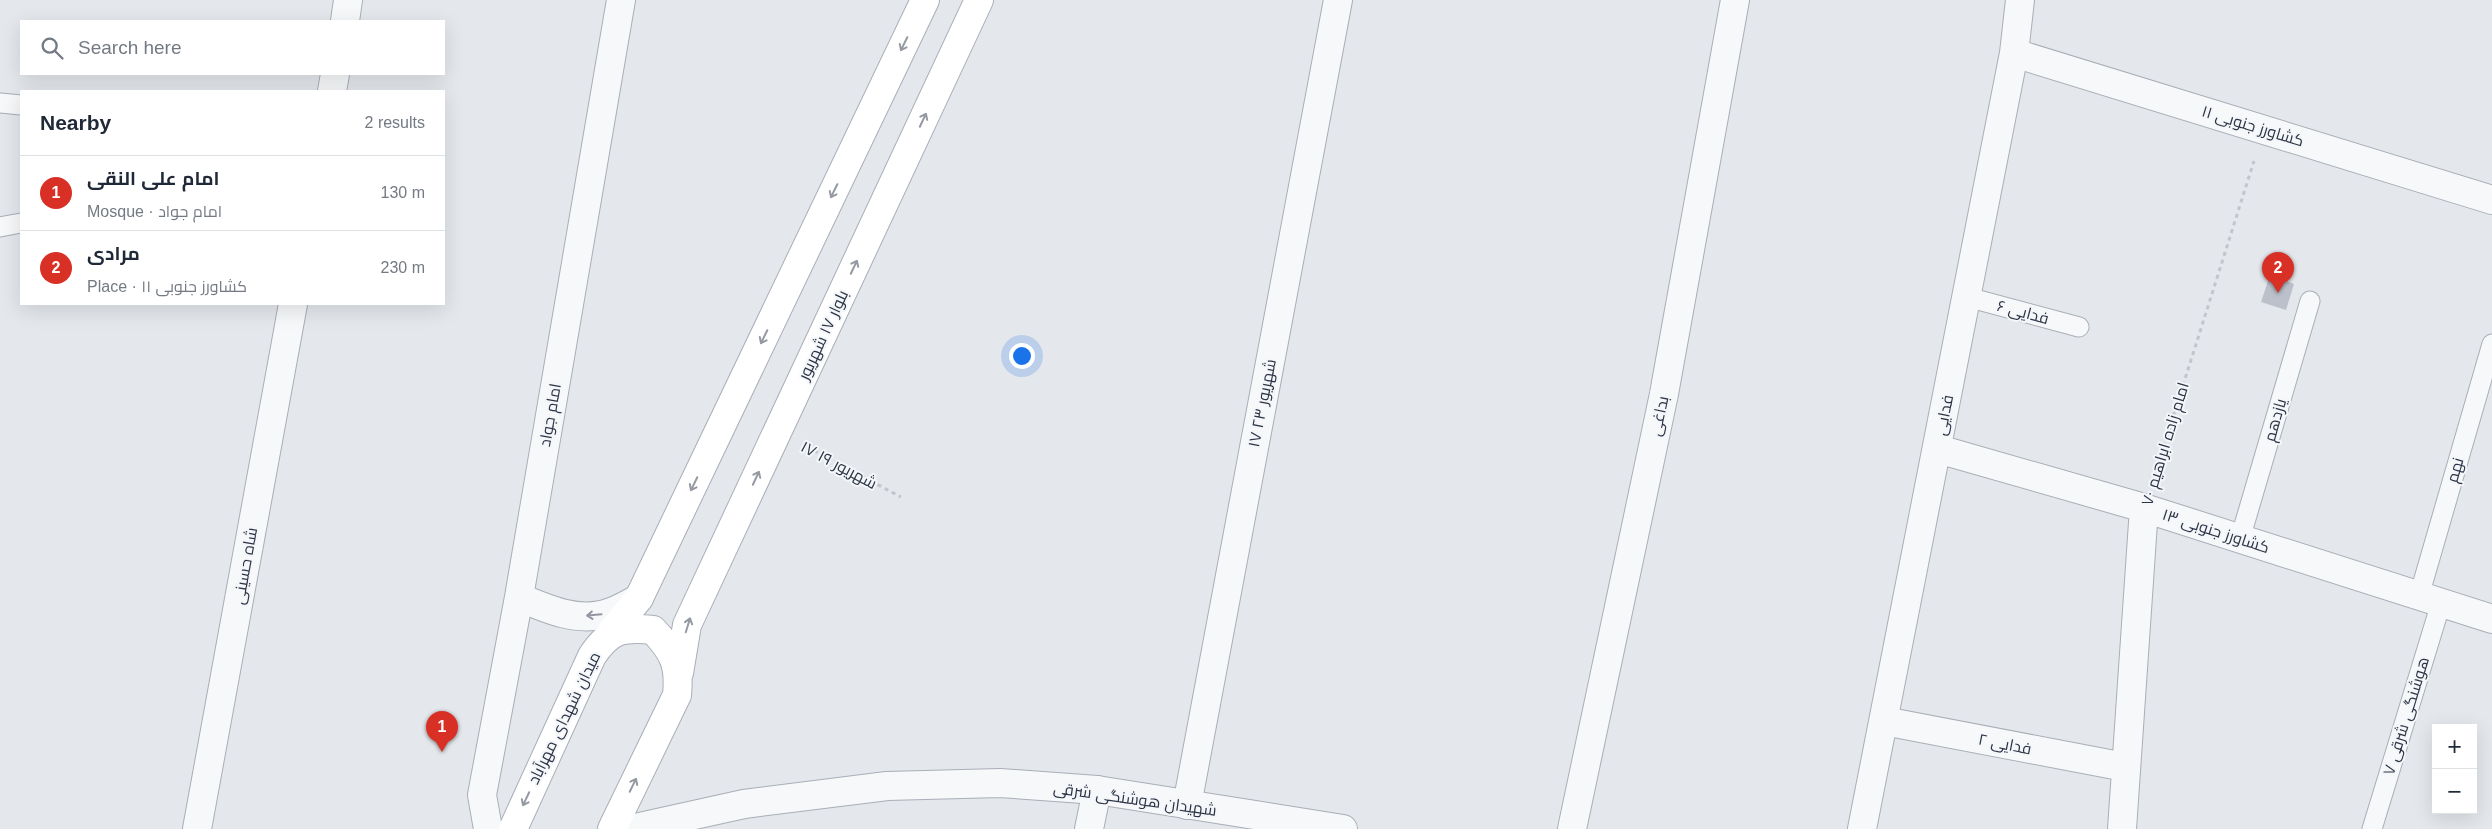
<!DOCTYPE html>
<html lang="en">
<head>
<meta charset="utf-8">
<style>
	:root { --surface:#fff; --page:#f6f6f7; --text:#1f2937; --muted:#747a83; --line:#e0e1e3; --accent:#d93025 }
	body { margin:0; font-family:Helvetica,Cairo,sans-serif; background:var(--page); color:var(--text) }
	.controls { position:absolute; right:15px; bottom:15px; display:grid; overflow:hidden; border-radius:0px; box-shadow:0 5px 20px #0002 }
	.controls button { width:45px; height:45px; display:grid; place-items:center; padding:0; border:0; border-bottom:1px solid var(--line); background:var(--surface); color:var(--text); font:25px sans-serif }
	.you { position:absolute; left:1021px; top:355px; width:18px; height:18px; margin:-12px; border:4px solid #fff; border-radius:50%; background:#1a73e8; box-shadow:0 0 0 8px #1a73e833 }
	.badge { display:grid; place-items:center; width:32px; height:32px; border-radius:50%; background:var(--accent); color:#fff; font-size:16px; font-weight:700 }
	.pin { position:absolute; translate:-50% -41px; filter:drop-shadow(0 1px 2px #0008) }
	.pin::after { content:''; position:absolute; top:26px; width:18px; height:15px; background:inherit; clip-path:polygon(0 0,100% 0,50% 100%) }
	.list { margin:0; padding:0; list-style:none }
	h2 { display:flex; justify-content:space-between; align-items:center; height:65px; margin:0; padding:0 20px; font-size:21px }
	h2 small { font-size:16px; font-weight:400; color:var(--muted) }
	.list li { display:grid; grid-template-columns:32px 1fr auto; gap:15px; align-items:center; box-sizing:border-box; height:75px; padding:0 20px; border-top:1px solid var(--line) }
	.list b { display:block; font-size:19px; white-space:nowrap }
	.list p { margin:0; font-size:16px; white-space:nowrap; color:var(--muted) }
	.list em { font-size:16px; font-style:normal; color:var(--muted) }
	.icon { flex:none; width:28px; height:28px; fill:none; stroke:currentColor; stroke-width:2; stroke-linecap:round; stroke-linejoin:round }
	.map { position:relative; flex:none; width:2492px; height:829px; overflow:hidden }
	.search { position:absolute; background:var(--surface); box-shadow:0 5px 20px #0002; left:20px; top:20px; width:425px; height:55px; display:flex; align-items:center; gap:12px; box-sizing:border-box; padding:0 18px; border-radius:0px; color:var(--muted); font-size:19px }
	.panel { position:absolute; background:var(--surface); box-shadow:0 5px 20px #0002; left:20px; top:90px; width:425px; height:215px; border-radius:0px }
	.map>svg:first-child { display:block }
	.building { fill:#bbc0ca }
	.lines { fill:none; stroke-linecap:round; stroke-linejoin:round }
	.service-casing { stroke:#a9aeb7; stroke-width:21 }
	.minor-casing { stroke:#a9aeb7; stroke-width:30 }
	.tertiary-casing { stroke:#a9aeb7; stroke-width:30 }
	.secondary-casing { stroke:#a9aeb7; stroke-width:30 }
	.path { stroke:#c2c5cb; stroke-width:3; stroke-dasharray:4 4; stroke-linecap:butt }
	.service { stroke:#f7f8fa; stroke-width:19 }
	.minor { stroke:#f7f8fa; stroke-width:28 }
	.tertiary { stroke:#f7f8fa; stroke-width:28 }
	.secondary { stroke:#fff; stroke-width:28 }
	.oneway { stroke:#959aa2 }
	.oneway2 { stroke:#9196a0 }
	.labels { text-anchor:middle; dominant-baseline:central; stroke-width:4; stroke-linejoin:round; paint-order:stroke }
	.street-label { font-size:16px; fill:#2b3445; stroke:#f4f6f9 }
</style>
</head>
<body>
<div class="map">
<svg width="2492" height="829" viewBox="0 0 2492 829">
	<rect width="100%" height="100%" fill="#e4e7ec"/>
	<path class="building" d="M2270 275 2294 284 2286 310 2261 302Z"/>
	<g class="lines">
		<g class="service-casing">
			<path id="service" d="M0 103 21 105
				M0 227 21 223
				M1967 297 2079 327
				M2240 539 2310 301
				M2419 596 2492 344
				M2372 829 2441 603"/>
		</g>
		<g class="minor-casing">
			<path id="minor" d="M345 21 348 0
				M2014 53 2492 200
				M332 91 335 74
				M1938 449 2144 508 2492 619
				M1884 721 2125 767
				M1187 805 1338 0
				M197 829 293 304
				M1089 829 1097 790
				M1572 829 1664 394 1735 0
				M1862 829 2014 53 2020 0
				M2122 829 2144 508"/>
		</g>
		<g class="tertiary-casing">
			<path id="tertiary" d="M519 597C546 609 581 624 611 612 620 609 630 603 639 598
				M488 829 482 795 519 597 621 0
				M631 829 744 804 887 786 1000 783 1097 790 1343 829"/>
		</g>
		<g class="secondary-casing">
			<path id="secondary" d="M610 634 639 598 925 0
				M679 673 687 625 979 0
				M513 829 592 656C610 629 622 627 653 630 674 652 680 665 677 695L612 829"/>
		</g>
		<path class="path" d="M807 447 901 497
			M2154 477 2254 161"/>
		<use href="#service" class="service"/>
		<use href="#minor" class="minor"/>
		<use href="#tertiary" class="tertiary"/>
		<use href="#secondary" class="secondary"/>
	</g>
	<defs><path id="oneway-shaft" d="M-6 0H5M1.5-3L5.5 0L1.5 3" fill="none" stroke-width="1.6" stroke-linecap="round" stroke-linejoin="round" transform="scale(1.25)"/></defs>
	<g class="oneway">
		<use href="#oneway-shaft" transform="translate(904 44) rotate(116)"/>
		<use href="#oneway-shaft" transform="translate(923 120) rotate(-65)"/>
		<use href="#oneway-shaft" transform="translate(834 191) rotate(116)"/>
		<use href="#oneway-shaft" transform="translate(854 267) rotate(-65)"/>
		<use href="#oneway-shaft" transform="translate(764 337) rotate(116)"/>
		<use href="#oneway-shaft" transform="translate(756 478) rotate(-65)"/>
		<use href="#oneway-shaft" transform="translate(694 484) rotate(116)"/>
		<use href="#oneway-shaft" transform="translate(688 625) rotate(-73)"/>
		<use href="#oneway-shaft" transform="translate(633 785) rotate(-64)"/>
		<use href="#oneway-shaft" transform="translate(526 799) rotate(115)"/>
	</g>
	<use class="oneway2" href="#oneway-shaft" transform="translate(594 615) rotate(175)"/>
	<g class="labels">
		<g class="street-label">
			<text transform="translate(2253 126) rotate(17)">کشاورز جنوبی ۱۱</text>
			<text transform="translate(2023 312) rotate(15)">فدایی ۶</text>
			<text transform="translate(823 335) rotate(-65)">بلوار ۱۷ شهریور</text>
			<text transform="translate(1262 403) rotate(-79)">۱۷ شهریور ۲۳</text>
			<text transform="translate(550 415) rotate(-80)">امام جواد</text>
			<text transform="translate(1944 415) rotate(-79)">فدایی</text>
			<text transform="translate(1659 416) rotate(-78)">بداغی</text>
			<text transform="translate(2275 420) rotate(-74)">یازدهم</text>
			<text transform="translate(2165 444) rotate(-73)">امام زاده ابراهیم ۷۰</text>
			<text transform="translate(839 465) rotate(28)">۱۷ شهریور ۱۹</text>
			<text transform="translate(2455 470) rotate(-74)">نهم</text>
			<text transform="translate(2216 531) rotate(18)">کشاورز جنوبی ۱۳</text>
			<text transform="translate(245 566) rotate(-80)">شاه حسینی</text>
			<text transform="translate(2406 716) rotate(-73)">هوشنگی شرقی ۷</text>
			<text transform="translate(564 718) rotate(-64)">میدان شهدای مهرآباد</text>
			<text transform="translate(2005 744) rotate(11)">فدایی ۲</text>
			<text transform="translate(1135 799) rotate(8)">شهیدان هوشنگی شرقی</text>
		</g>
	</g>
</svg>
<div class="controls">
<button>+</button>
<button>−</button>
</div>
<div class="you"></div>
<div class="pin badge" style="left:442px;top:752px">1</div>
<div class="pin badge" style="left:2278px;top:293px">2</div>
<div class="search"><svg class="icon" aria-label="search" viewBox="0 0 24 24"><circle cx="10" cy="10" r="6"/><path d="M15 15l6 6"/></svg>Search here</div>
<section class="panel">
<h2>Nearby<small>2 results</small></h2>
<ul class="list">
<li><span class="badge">1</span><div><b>امام علی النقی</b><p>Mosque · امام جواد</p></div><em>130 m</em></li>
<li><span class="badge">2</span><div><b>مرادی</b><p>Place · کشاورز جنوبی ۱۱</p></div><em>230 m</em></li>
</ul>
</section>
</div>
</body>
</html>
